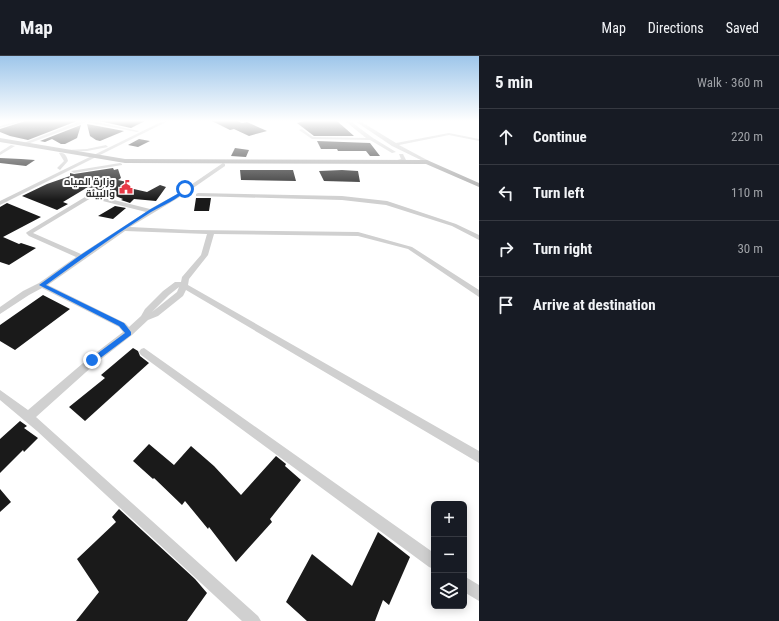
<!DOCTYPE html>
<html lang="en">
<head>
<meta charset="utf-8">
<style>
	:root { --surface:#171b24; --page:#242831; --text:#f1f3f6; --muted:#9ea1a6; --line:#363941 }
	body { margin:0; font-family:"Roboto Condensed",Cairo,sans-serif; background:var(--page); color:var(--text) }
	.controls { position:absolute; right:12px; bottom:12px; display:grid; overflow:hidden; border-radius:6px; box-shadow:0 2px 10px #0003 }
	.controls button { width:36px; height:36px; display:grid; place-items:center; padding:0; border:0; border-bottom:1px solid var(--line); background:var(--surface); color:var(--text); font:20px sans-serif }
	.stop { position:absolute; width:12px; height:12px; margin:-9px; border:3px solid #1a73e8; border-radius:50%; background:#fff }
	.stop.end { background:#1a73e8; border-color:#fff; box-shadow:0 1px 4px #0008 }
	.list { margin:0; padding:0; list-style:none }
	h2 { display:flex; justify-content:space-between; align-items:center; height:52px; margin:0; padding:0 16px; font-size:17px }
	h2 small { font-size:13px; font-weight:400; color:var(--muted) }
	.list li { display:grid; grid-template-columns:26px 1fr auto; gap:12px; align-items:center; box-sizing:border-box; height:56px; padding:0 16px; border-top:1px solid var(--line) }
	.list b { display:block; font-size:15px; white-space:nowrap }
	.list em { font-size:13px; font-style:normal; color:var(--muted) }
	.icon { flex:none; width:22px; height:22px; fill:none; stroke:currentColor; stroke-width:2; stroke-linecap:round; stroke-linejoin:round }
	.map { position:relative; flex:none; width:479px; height:565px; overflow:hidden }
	header { display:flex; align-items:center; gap:24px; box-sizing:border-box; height:56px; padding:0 20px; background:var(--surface); border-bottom:1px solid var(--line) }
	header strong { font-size:19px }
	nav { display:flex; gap:22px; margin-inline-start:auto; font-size:14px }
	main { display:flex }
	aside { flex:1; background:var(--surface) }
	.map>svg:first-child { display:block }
	.building { fill:#1a1a1a }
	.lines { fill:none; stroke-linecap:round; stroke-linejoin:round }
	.minor { fill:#d0d0d0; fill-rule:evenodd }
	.major { fill:#ababab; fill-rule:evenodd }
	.route { fill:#1a73e8 }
	.labels { text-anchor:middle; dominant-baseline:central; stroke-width:4; stroke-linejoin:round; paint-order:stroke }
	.far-poi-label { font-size:10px; font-weight:bold; fill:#333; stroke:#fff; text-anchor:end }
</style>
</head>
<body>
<header>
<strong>Map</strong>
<nav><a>Map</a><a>Directions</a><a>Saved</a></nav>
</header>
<main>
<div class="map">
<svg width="479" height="565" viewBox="0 0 479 565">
	<rect width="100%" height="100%" fill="#fff"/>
	<path class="building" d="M25 65H77L28 84 10 80 0 76V73Z
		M99 65H145L131 72Z
		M212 65H237L242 67 247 66 267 75 249 80 234 73 230 74Z
		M304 65H337L354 80H314L297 67Z
		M87 68 124 75 100 85 96 84 90 80Z
		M81 69 77 82 65 88H61L52 83 45 86 40 85Z
		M139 83 150 85 138 91 128 89Z
		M317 85 370 87 380 100H370L366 95H338L337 93H321Z
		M235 92 249 94 246 101 231 100Z
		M0 102 21 103 35 104 26 110 0 107Z
		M113 112 114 114 118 113 121 122 118 124 127 126 124 129 127 130 125 131 147 136 160 129 166 131 156 145 134 143 130 147 121 144 123 143 113 139 115 138 88 131 63 146 68 148 57 154 22 140 47 128 70 120V117L74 118Z
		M240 114H293L296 125 241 124Z
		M342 114 358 115 360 126 324 125 319 115Z
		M196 142H211L209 155H194Z
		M7 147 41 161 3 181 19 188 21 187 36 192 9 209 0 206V151Z
		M115 150 126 152 113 163 98 160Z
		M43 239 70 253 15 294 0 285V269Z
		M133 292 138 295 140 300 149 307 85 365 69 351 105 322 101 319Z
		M20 365 27 370 24 372 38 382 24 396 23 394 0 417V383Z
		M149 388 174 409 191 390 214 410 241 439 276 400 286 408 285 410 301 424 270 463 272 466 236 506 209 471 208 473 185 445 182 449 154 422 153 423 133 405Z
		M0 433 11 446 0 456Z
		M119 453 195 523 207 537 187 565H76L99 536 77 503 116 466 112 461Z
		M378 476 410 501 389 549 383 544 375 565H307L286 546 312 498 352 530Z"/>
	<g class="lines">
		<path class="minor" d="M18 65H24L0 72V70Z
			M81 65H92L139 75 137 76 86 66 25 89 21 88Z
			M163 65H168L0 149V145Z
			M345 65H350L373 82 396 96 392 97 370 84 312 83 299 74 302 73 313 81 366 82Z
			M355 65H360L396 87 449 77 479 83V85L449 79 399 89 429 105V107H427L392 90Z
			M11 89 15 90 0 99V96Z
			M106 89 108 91 87 95 65 96 63 95 65 94 87 93Z
			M59 97C65 96 67 101 68 105L60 114 57 112 64 105Z
			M399 98H403L406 104 394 107V105L401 103Z
			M120 107 122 108V109L74 117 71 115Z
			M223 107 225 108V110L183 139 130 171 191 174 358 176 412 191 479 234V241L408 193 358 180 214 178 208 199 189 223 188 229 479 395V407L186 234 183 240 158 260 148 264 132 279 95 308 36 361 258 560 261 565H242L37 375 0 344V334L28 354 89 302 123 276 119 271 42 232 29 239 0 258V251L23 235 39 227 76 201 29 180 26 177 27 176 90 138 150 153 179 137ZM91 142 146 156 81 198 33 177ZM125 175 207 178 201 199 182 221 181 226H175L163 235 145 253 141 260 129 271 125 267 48 229ZM179 231 177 236 152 256 169 239Z
			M198 137 342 140 387 145 456 168 479 179V184L452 170 386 149 342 144 196 140V138Z
			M144 292 434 497V513L429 511 141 299 139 296 141 293Z
			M464 520 479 529V545L464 536Z"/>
		<path class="major" d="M0 82 125 103 427 104 479 127V131L426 108 125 107 0 86Z"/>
	</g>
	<linearGradient id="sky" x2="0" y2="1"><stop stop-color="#9ec6ea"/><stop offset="0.45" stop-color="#fff"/><stop offset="1" stop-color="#fff" stop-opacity="0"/></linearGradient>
	<rect width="479" height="144" fill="url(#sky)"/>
	<path class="route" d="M184 132 187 133C178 144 163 149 151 156 115 179 80 204 46 229L124 267 131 276V279L95 306H90V303L125 277 119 270 39 229 79 200 149 154 179 137Z"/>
	<defs>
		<g id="civic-bare" transform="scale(1.08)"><path d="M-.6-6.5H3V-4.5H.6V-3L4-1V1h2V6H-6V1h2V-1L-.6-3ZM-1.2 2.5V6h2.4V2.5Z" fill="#e63946" stroke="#fff" stroke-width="2.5" paint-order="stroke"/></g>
	</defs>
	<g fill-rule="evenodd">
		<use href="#civic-bare" x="126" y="131"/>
	</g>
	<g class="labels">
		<g class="far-poi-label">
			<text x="115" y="125">وزارة المياه<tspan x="115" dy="12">والبيئة</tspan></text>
		</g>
	</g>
</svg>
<div class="controls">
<button>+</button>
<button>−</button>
<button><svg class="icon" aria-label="layers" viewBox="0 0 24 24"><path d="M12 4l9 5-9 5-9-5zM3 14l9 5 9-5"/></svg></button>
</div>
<div class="stop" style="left:185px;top:133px"></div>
<div class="stop end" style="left:92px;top:304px"></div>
</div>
<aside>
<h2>5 min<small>Walk · 360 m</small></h2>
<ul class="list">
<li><svg class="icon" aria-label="ahead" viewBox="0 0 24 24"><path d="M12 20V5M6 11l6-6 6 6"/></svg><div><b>Continue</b></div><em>220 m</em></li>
<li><svg class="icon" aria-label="left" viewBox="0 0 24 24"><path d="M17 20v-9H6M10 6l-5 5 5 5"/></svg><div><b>Turn left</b></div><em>110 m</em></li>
<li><svg class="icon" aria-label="right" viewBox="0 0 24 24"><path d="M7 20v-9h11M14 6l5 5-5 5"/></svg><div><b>Turn right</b></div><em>30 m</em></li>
<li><svg class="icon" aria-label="arrive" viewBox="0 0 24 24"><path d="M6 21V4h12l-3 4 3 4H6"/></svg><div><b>Arrive at destination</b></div></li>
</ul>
</aside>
</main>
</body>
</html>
